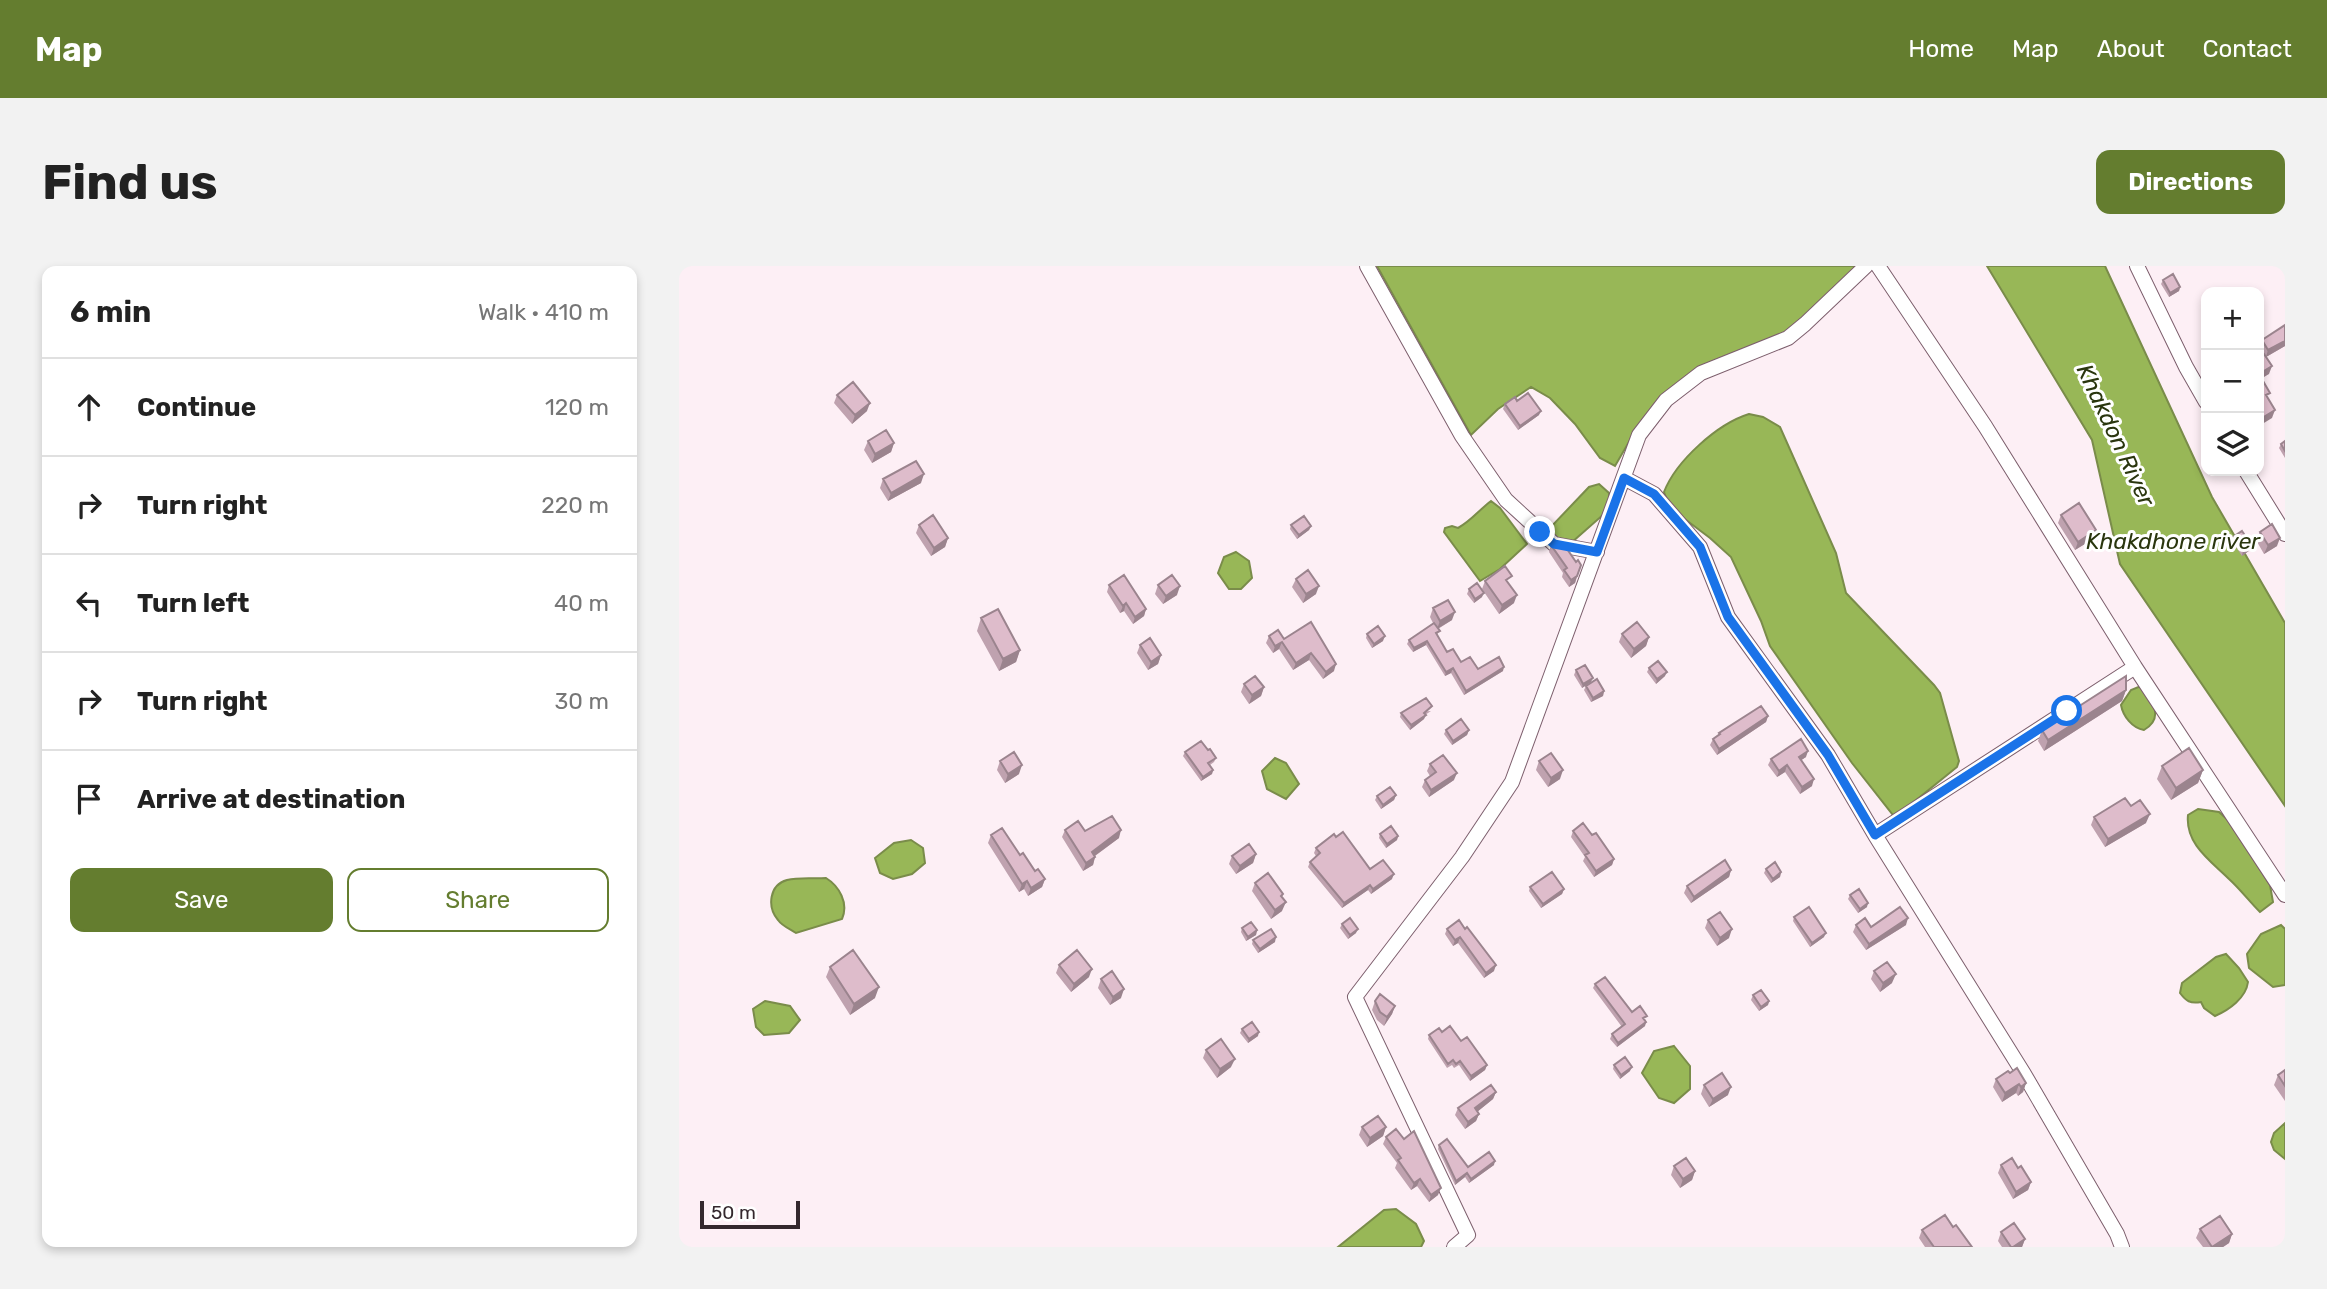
<!DOCTYPE html>
<html lang="en">
<head>
<meta charset="utf-8">
<style>
	:root { --surface:#fff; --page:#f2f2f2; --text:#222; --muted:#767676; --line:#e0e0e0; --accent:#647d2f }
	body { margin:0; font-family:Rubik,sans-serif; background:var(--page); color:var(--text) }
	.controls { position:absolute; right:21px; top:21px; display:grid; overflow:hidden; border-radius:14px; box-shadow:0 4px 10px #0003 }
	.controls button { width:63px; height:63px; display:grid; place-items:center; padding:0; border:0; border-bottom:2px solid var(--line); background:var(--surface); color:var(--text); font:35px sans-serif }
	.scale { position:absolute; left:21px; bottom:18px; width:100px; box-sizing:border-box; padding-left:7px; border:4px solid #34272d; border-top:0; font-size:19px; line-height:24px; white-space:nowrap; color:#34272d; -webkit-text-stroke:5px #fff; paint-order:stroke }
	.stop { position:absolute; width:21px; height:21px; margin:-16px; border:5px solid #1a73e8; border-radius:50%; background:#fff }
	.stop.end { background:#1a73e8; border-color:#fff; box-shadow:0 2px 7px #0008 }
	.list { margin:0; padding:0; list-style:none }
	h2 { display:flex; justify-content:space-between; align-items:center; height:91px; margin:0; padding:0 28px; font-size:30px }
	h2 small { font-size:23px; font-weight:400; color:var(--muted) }
	.list li { display:grid; grid-template-columns:46px 1fr auto; gap:21px; align-items:center; box-sizing:border-box; height:98px; padding:0 28px; border-top:2px solid var(--line) }
	.list b { display:block; font-size:26px; white-space:nowrap }
	.list em { font-size:23px; font-style:normal; color:var(--muted) }
	.actions { display:flex; gap:14px; padding:21px 28px }
	.actions a { flex:1; padding:16px 0; border:2px solid var(--accent); border-radius:14px; text-align:center; font-size:24px; color:var(--accent) }
	.actions .main { background:var(--accent); color:#fff }
	.icon { flex:none; width:38px; height:38px; fill:none; stroke:currentColor; stroke-width:2; stroke-linecap:round; stroke-linejoin:round }
	.map { position:relative; flex:none; width:1606px; height:981px; overflow:hidden; border-radius:14px }
	header { display:flex; align-items:center; gap:42px; box-sizing:border-box; height:98px; padding:0 35px; background:var(--accent); color:#fff }
	header strong { font-size:33px }
	nav { display:flex; gap:38px; margin-inline-start:auto; font-size:24px }
	.intro { display:flex; align-items:center; justify-content:space-between; box-sizing:border-box; height:168px; padding:0 42px }
	h1 { margin:0; font-size:49px }
	.button { padding:18px 32px; border-radius:14px; background:var(--accent); color:#fff; font-size:24px; font-weight:700 }
	main { display:flex; gap:42px; padding:0 42px }
	aside { flex:1; background:var(--surface); border-radius:14px; box-shadow:0 4px 10px #0003 }
	.map>svg:first-child { display:block }
	.water { fill:#98b757; stroke:#7a8c4a; stroke-width:2 }
	.lines { fill:none; stroke-linecap:round; stroke-linejoin:round }
	.minor-casing { stroke:#7d5f6d; stroke-width:16 }
	.minor { stroke:#fff; stroke-width:14 }
	.wall { fill:#bfa2af }
	.shaded-wall { fill:#9b848e }
	.building { fill:#debccb; stroke:#9b848e; stroke-width:2 }
	.route { stroke:#1a73e8; stroke-width:9 }
	.labels { text-anchor:middle; dominant-baseline:central; stroke-width:6; stroke-linejoin:round; paint-order:stroke }
	.water-label { font-size:23px; font-style:italic; fill:#2a360e; stroke:#fff }
</style>
</head>
<body>
<header>
<strong>Map</strong>
<nav><a>Home</a><a>Map</a><a>About</a><a>Contact</a></nav>
</header>
<div class="intro"><h1>Find us</h1><a class="button">Directions</a></div>
<main>
<aside>
<h2>6 min<small>Walk · 410 m</small></h2>
<ul class="list">
<li><svg class="icon" aria-label="ahead" viewBox="0 0 24 24"><path d="M12 20V5M6 11l6-6 6 6"/></svg><div><b>Continue</b></div><em>120 m</em></li>
<li><svg class="icon" aria-label="right" viewBox="0 0 24 24"><path d="M7 20v-9h11M14 6l5 5-5 5"/></svg><div><b>Turn right</b></div><em>220 m</em></li>
<li><svg class="icon" aria-label="left" viewBox="0 0 24 24"><path d="M17 20v-9H6M10 6l-5 5 5 5"/></svg><div><b>Turn left</b></div><em>40 m</em></li>
<li><svg class="icon" aria-label="right" viewBox="0 0 24 24"><path d="M7 20v-9h11M14 6l5 5-5 5"/></svg><div><b>Turn right</b></div><em>30 m</em></li>
<li><svg class="icon" aria-label="arrive" viewBox="0 0 24 24"><path d="M6 21V4h12l-3 4 3 4H6"/></svg><div><b>Arrive at destination</b></div></li>
</ul>
<div class="actions"><a class="main">Save</a><a>Share</a></div>
</aside>
<div class="map">
<svg width="1606" height="981" viewBox="0 0 1606 981">
	<rect width="100%" height="100%" fill="#fdeff5"/>
	<path class="water" d="M698 0H1178L1146 34 1102 70 1019 101 958 162 936 200 921 192 896 158 871 132 852 121 819 143 792 169Z
		M1308 0H1426L1533 231 1606 357V540L1441 298 1413 174Z
		M1070 148 1084 151 1101 161 1157 287 1167 327 1255 419 1261 427 1280 495 1278 501 1221 547 1214 549 1173 497 1091 380 1082 355 1052 291 1031 272 991 242 985 226C997 195 1038 158 1070 148Z
		M920 218 930 227V237L925 248 892 277 881 278 869 264 910 221Z
		M812 235 821 242 848 278 821 303 801 315 765 266 766 262 773 260 779 262C792 255 800 244 812 235Z
		M557 286 570 295 573 312 562 323H550L539 307 545 291Z
		M1462 420C1473 434 1486 452 1465 464 1453 462 1444 450 1442 439L1452 424Z
		M596 492 607 497 620 518 607 533 588 523 583 505Z
		M1519 543 1540 546 1551 556 1591 619 1594 636 1581 646C1570 635 1561 623 1550 613 1532 595 1506 578 1509 549Z
		M232 574 244 582 246 597 233 608 214 613 201 607 196 592 215 577Z
		M147 612C160 620 170 637 163 653L117 667C111 663 103 660 99 654 88 641 90 619 108 614 120 611 134 613 147 612Z
		M1602 659 1606 663V719L1594 721 1570 702 1568 688 1582 668Z
		M1547 688 1560 702 1569 716C1567 732 1550 744 1536 750L1525 742 1522 736C1511 738 1507 735 1501 727L1503 717 1537 691Z
		M86 735 111 740 121 754 110 767 85 769 77 761 74 743Z
		M995 780 1011 800V823L995 837 980 832 963 807 975 785Z
		M1606 857V893L1595 884 1592 876 1595 867Z
		M717 943 737 958 745 975 742 981H659L705 944Z"/>
	<g class="lines">
		<g class="minor-casing">
			<path id="minor" d="M688 0 783 170 827 234 875 278 918 286
				M1199 0 1306 160 1456 401 1606 629
				M1458 0 1507 101 1527 136
				M1567 205 1606 268
				M945 212 975 228 1021 281 1049 351 1149 489 1196 569 1345 808 1438 968 1443 981
				M1196 569 1456 401
				M775 981 789 969 676 731 783 591 833 516 960 169 987 134 1022 107 1109 72 1126 58 1187 0"/>
		</g>
		<use href="#minor" class="minor"/>
	</g>
	<path class="wall" d="M1484 14 1501 21 1500 25 1490 31 1482 18Z
		M1606 59V80L1587 91 1581 80 1583 74Z
		M158 129 188 145 173 158 155 137Z
		M838 135 860 149 839 164 824 143 826 138Z
		M189 175 215 177 212 186 193 197 185 184Z
		M1606 175V192L1600 182 1602 178Z
		M204 213 242 217 209 235 201 222Z
		M1382 249 1417 264 1414 273 1396 284 1379 257Z
		M240 259 269 272 266 281 252 290 237 267Z
		M612 259 632 260 630 264 618 273 611 263Z
		M1581 266 1598 280 1585 288 1577 274Z
		M1554 271 1571 284 1563 290 1553 275Z
		M872 279 902 299 896 317 890 321 883 311 884 307 870 286Z
		M617 313 637 328 624 337 613 321Z
		M806 315 830 318 835 337 820 348 803 323Z
		M430 319 467 343 465 350 454 358 445 345 441 347 428 326Z
		M479 319 498 329 484 338 476 328Z
		M790 323 803 331 795 337 788 328Z
		M754 342 773 354 759 363 758 370 768 386 782 396 799 403 824 405 785 429 772 407 766 410 747 379 734 386 728 378 730 374 754 357 751 351Z
		M302 352 341 384 337 396 320 405 298 365Z
		M632 356 655 405 644 413 630 394 614 404 600 383 594 387 587 377 590 370 605 373Z
		M688 368 704 375 693 382 687 372Z
		M943 368 970 371 967 380 952 392 940 376Z
		M461 379 482 389 479 398 469 404 458 387Z
		M970 402 986 410 977 418 968 406Z
		M897 404 912 416 903 422 895 409Z
		M565 418 585 421 582 430 570 438 562 426Z
		M907 420 925 425 924 430 912 436 905 424Z
		M1447 424 1443 435 1365 485 1359 475 1363 464Z
		M752 445 746 449 745 453 731 464 721 451 722 447Z
		M1089 450 1087 456 1038 489 1031 479 1034 473 1039 470 1040 467Z
		M767 464H790L788 469 773 479 765 468Z
		M529 484 537 492 535 496 531 499 534 504 533 508 522 515 504 490 506 486Z
		M1127 491 1122 494 1133 520 1121 528 1106 506 1098 511 1089 499 1092 493Z
		M321 495 340 508 326 517 318 504Z
		M860 495 881 513 869 521 857 504Z
		M751 498 775 514 750 531 743 521 746 514 751 510 748 505Z
		M1483 500 1524 504 1519 517 1492 534 1478 513Z
		M717 529 715 534 702 543 696 534 698 530Z
		M1452 540 1467 557 1426 581 1412 559 1415 551Z
		M386 564 406 565 440 572 416 590V591L414 599 404 605 383 571Z
		M894 565 935 593 933 599 915 611 904 595 906 591 892 571Z
		M701 568 719 570 718 574 707 582 700 572Z
		M312 569 341 589 356 605 366 613 363 621 349 630 345 623 340 626 309 577Z
		M637 582 691 603 713 613 692 628 689 624 663 642 629 601 631 596 637 590 635 587Z
		M577 588 574 597 557 608 550 598 553 590Z
		M1087 603 1102 606 1101 611 1092 617 1085 607Z
		M1052 604 1050 611 1012 637 1005 627 1008 620Z
		M576 617 604 628 603 631V645L592 653 573 625Z
		M851 621 885 623 883 628 862 642 850 625Z
		M1171 629 1188 641 1179 647 1169 633Z
		M1115 651 1145 671 1131 681 1114 655Z
		M780 654 815 705 805 712 779 677 774 680 766 668 768 663Z
		M1029 654 1050 672 1038 680 1026 662Z
		M663 658 677 667 669 673 661 662Z
		M1177 659 1192 661 1227 659 1187 684 1174 666Z
		M563 662 578 664 577 669 567 675 562 666Z
		M574 674 596 676 579 687 573 678Z
		M380 699 410 711 392 726 377 707Z
		M151 701 196 732 171 749 147 711Z
		M1195 705 1213 717 1201 726 1192 713Z
		M422 713 442 732 431 739 419 722Z
		M916 718 953 746 967 754 966 760 938 781 931 773 933 768 943 761 914 722Z
		M1074 729 1090 735 1089 739 1080 745 1072 734Z
		M696 735 716 740 713 748 705 760 698 754 693 744Z
		M563 763 579 770 569 777 561 767Z
		M763 766 782 775 808 799 806 804 791 815 780 799 775 802 773 799 768 802 749 773 750 769Z
		M527 784 552 801 538 812 524 792Z
		M935 799 951 805 941 813 934 803Z
		M1606 804V835L1595 819 1599 809Z
		M1317 813 1347 817 1344 826 1339 830 1337 827 1323 836 1314 821Z
		M1025 819 1049 829 1030 841 1022 828Z
		M817 826 814 833 798 846 800 848 797 855 786 863 776 849 779 842Z
		M683 861H707L704 870 688 881 680 869Z
		M707 871 759 929 750 936 738 920 732 924 716 902 718 897 704 878Z
		M760 879 789 901 815 899 790 917 786 911 776 919 759 883Z
		M1322 899 1339 902 1352 916 1349 924 1334 933 1319 907Z
		M995 900 1016 905 1013 914 1001 922 992 909Z
		M1274 961 1293 981H1246L1240 972 1243 964Z
		M1521 963 1553 968 1550 977 1544 981H1524L1517 972Z
		M1322 966 1346 973 1343 981H1323L1319 975Z"/>
	<path class="shaded-wall" d="M1501 21 1500 25 1490 31 1491 27Z
		M1606 75V80L1587 91 1589 84Z
		M1593 100 1590 108 1580 114V108Z
		M191 137 188 145 173 158 176 149Z
		M1596 144 1593 152 1580 160 1583 152Z
		M862 145 860 149 839 164 841 160Z
		M215 177 212 186 193 197 196 188Z
		M245 208 242 217 209 235 212 227Z
		M632 260 630 264 618 273 620 269Z
		M1417 264 1414 273 1396 284 1399 276Z
		M269 272 266 281 252 290 255 282Z
		M1601 272 1598 280 1585 288 1589 279Z
		M1573 280 1571 284 1563 290 1564 285Z
		M898 310 896 317 890 321 892 314Z
		M501 320 498 329 484 338 487 330Z
		M640 320 637 328 624 337 627 328Z
		M805 327 803 331 795 337 796 333Z
		M838 329 835 337 820 348 823 339Z
		M447 337 445 345 441 347 444 340Z
		M467 343 465 350 454 358 456 351Z
		M776 346 773 354 758 363 761 355Z
		M706 370 704 375 693 382 695 378Z
		M970 371 967 380 952 392 955 383Z
		M748 375 747 379 734 386 735 382Z
		M603 376 600 383 594 387 596 380Z
		M341 384 337 396 320 405 324 393Z
		M632 387 630 394 614 404 617 397Z
		M482 389 479 398 469 404 472 396Z
		M657 398 655 405 644 413 647 406Z
		M825 401 824 405 785 429 787 425Z
		M774 402 772 407 766 410 767 406Z
		M988 406 986 410 977 418 978 413Z
		M914 412 912 416 903 422 904 418Z
		M585 421 582 430 570 438 573 429Z
		M1447 424 1443 435 1365 485 1369 474Z
		M925 425 924 430 912 436 914 432Z
		M747 449 745 453 731 464 732 459Z
		M1089 450 1087 456 1038 489 1040 483Z
		M790 464 788 469 773 479 774 475Z
		M1129 485 1127 491 1118 497 1120 491Z
		M343 499 340 508 326 517 329 508Z
		M1108 499 1106 506 1098 511 1100 505Z
		M534 504 533 508 522 515 524 511Z
		M884 504 881 513 869 521 872 512Z
		M1524 504 1519 517 1492 534 1497 522Z
		M778 507 775 514 750 531 752 524Z
		M1135 513 1133 520 1121 528 1123 521Z
		M717 529 715 534 702 543 704 539Z
		M1471 548 1467 557 1426 581 1429 573Z
		M442 564 440 572 410 594 413 586Z
		M719 570 718 574 707 582 708 578Z
		M577 588 574 597 557 608 561 600Z
		M416 591 414 599 404 605 407 597Z
		M935 593 933 599 915 611 917 605Z
		M1052 604 1050 611 1012 637 1015 631Z
		M1102 606 1101 611 1092 617 1094 613Z
		M715 608 713 613 692 628 694 623Z
		M366 613 363 621 349 630 352 622Z
		M348 615 345 623 340 626 343 618Z
		M691 619 689 624 663 642 665 637Z
		M885 623 883 628 862 642 864 638Z
		M607 636 603 645 592 653 596 644Z
		M1189 637 1188 641 1179 647 1181 643Z
		M1229 652 1227 659 1187 684 1190 678Z
		M679 663 677 667 669 673 671 669Z
		M1053 663 1050 672 1038 680 1041 672Z
		M578 664 577 669 567 675 569 671Z
		M1147 667 1145 671 1131 681 1133 677Z
		M597 671 596 676 579 687 581 683Z
		M781 671 779 677 774 680 776 674Z
		M817 699 815 705 805 712 807 707Z
		M413 703 410 711 392 726 395 718Z
		M1217 708 1213 717 1201 726 1204 717Z
		M200 721 196 732 171 749 175 738Z
		M445 723 442 732 431 739 434 731Z
		M1090 735 1089 739 1080 745 1082 741Z
		M716 740 713 748 705 760 708 751Z
		M967 756 966 760 938 781 939 777Z
		M580 766 579 770 569 777 570 773Z
		M556 793 552 801 538 812 541 803Z
		M808 799 806 804 791 815 792 810Z
		M953 801 951 805 941 813 942 809Z
		M1347 817 1344 826 1339 830 1342 821Z
		M1340 818 1337 827 1323 836 1326 827Z
		M1052 821 1049 829 1030 841 1034 833Z
		M817 826 814 833 793 850 796 842Z
		M800 848 797 855 786 863 789 856Z
		M707 861 704 870 688 881 691 872Z
		M816 895 815 899 790 917 792 913Z
		M1016 905 1013 914 1001 922 1004 913Z
		M788 907 786 911 776 919 777 915Z
		M741 913 738 920 732 924 735 917Z
		M1352 916 1349 924 1334 933 1337 926Z
		M762 922 759 929 750 936 752 929Z
		M1553 968 1550 977 1544 981H1534Z
		M1346 973 1343 981H1334Z"/>
	<path class="building" d="M1494 8 1501 21 1491 27 1484 14Z
		M1606 59V75L1589 84 1583 74Z
		M1585 88 1593 100 1580 108 1591 127 1587 129 1596 144 1583 152 1580 148V91Z
		M174 116 191 137 176 149 158 129Z
		M849 127 862 145 841 160 826 138 836 131 838 135Z
		M207 164 215 177 196 188 189 175Z
		M1606 175V185L1602 178Z
		M237 195 245 208 212 227 204 213Z
		M1400 237 1417 264 1399 276 1382 249Z
		M254 249 269 272 255 282 240 259Z
		M625 250 632 260 620 269 612 259Z
		M1593 258 1601 272 1589 279 1581 266Z
		M1563 265 1573 280 1564 285 1554 271Z
		M872 279 888 283 897 296 899 294 902 299 898 310 892 314 885 304 888 302Z
		M826 300 833 310 827 314 838 329 823 339 806 315Z
		M629 304 640 320 627 328 617 313Z
		M445 309 467 343 456 351 447 337 444 340 430 319Z
		M493 309 501 320 487 330 479 319Z
		M798 317 805 327 796 333 790 323Z
		M769 334 776 346 761 355 754 342Z
		M319 343 341 384 324 393 302 352Z
		M632 356 657 398 647 406 632 387 617 397 603 376 596 380 590 370 599 364 605 373Z
		M958 356 970 371 955 383 943 368Z
		M755 357 761 365 757 367 768 386 774 383 782 396 791 391 799 403 820 391 825 401 787 425 774 402 767 406 748 375 735 382 730 374Z
		M699 360 706 370 695 378 688 368Z
		M471 372 482 389 472 396 461 379Z
		M979 395 988 406 978 413 970 402Z
		M906 399 914 412 904 418 897 404Z
		M576 410 585 421 573 429 565 418Z
		M1447 410V424L1369 474 1363 464Z
		M918 413 925 425 914 432 907 420Z
		M747 432 753 440 745 447 747 449 732 459 722 447Z
		M1082 440 1089 450 1040 483 1034 473 1041 468 1040 467Z
		M782 453 790 464 774 475 767 464Z
		M1122 473 1129 485 1120 491 1135 513 1123 521 1108 499 1100 505 1092 493Z
		M522 475 529 484 531 483 537 492 529 497 534 504 524 511 506 486Z
		M1510 482 1524 504 1497 522 1483 500Z
		M335 486 343 499 329 508 321 495Z
		M872 487 884 504 872 512 860 495Z
		M764 489 778 507 752 524 746 514 757 506 751 498Z
		M711 521 717 529 704 539 698 530Z
		M1446 532 1452 540 1461 534 1471 548 1429 573 1415 551Z
		M433 550 442 564 413 586 416 591 407 597 386 564 399 555 406 565Z
		M904 557 913 569 917 567 935 593 917 605 906 589 910 587 894 565Z
		M712 560 719 570 708 578 701 568Z
		M323 562 341 589 344 587 356 605 359 603 366 613 352 622 348 615 343 618 312 569Z
		M664 566 691 603 704 594 715 608 694 623 691 619 665 637 631 596 641 587 637 582 655 568 657 571Z
		M570 578 577 588 561 600 553 590Z
		M1046 594 1052 604 1015 631 1008 620Z
		M1096 596 1102 606 1094 613 1087 603Z
		M873 606 885 623 864 638 851 621Z
		M589 607 604 628 602 630 607 636 596 644 576 617Z
		M1180 623 1189 637 1181 643 1171 629Z
		M1130 641 1147 667 1133 677 1115 651Z
		M1221 641 1229 652 1190 678 1177 659 1186 652 1192 661Z
		M1041 646 1053 663 1041 672 1029 654Z
		M671 652 679 663 671 669 663 658Z
		M780 654 786 663 788 661 817 699 807 707 781 671 776 674 768 663Z
		M572 656 578 664 569 671 563 662Z
		M592 663 597 671 581 683 574 674Z
		M174 684 200 721 175 738 151 701Z
		M398 684 413 703 395 718 380 699Z
		M1208 696 1217 708 1204 717 1195 705Z
		M433 705 445 723 434 731 422 713Z
		M926 711 953 746 961 740 968 750 964 752 967 756 939 777 933 768 946 758 916 718Z
		M1082 724 1090 735 1082 741 1074 729Z
		M701 728 716 740 708 751 701 746 696 735Z
		M573 756 580 766 570 773 563 763Z
		M771 760 782 775 788 771 808 799 792 810 781 795 777 798 774 794 769 798 750 769 760 762 763 766Z
		M542 773 556 793 541 803 527 784Z
		M946 791 953 801 942 809 935 799Z
		M1338 802 1347 817 1342 821 1340 818 1326 827 1317 813 1329 805 1331 807Z
		M1606 804V820L1599 809Z
		M1043 807 1052 821 1034 833 1025 819Z
		M812 819 817 826 796 842 800 848 789 856 779 842Z
		M699 850 707 861 691 872 683 861Z
		M717 863 725 873 735 865 762 922 752 929 741 913 735 917 719 894 722 892 707 871Z
		M768 873 789 901 810 886 816 895 792 913 788 907 777 915 760 879Z
		M1007 892 1016 905 1004 913 995 900Z
		M1333 892 1339 902 1342 900 1352 916 1337 926 1322 899Z
		M1266 949 1274 961 1277 959 1293 981H1255L1243 964Z
		M1541 950 1553 968 1533 981 1521 963Z
		M1335 957 1346 973 1334 981H1332L1322 966Z"/>
	<g class="lines">
		<path class="route" d="M861 266 875 278 918 286 945 212 975 228 1021 281 1049 351 1149 489 1196 569 1388 445"/>
	</g>
	<g class="labels">
		<g class="water-label">
			<text transform="translate(1437 169) rotate(65)">Khakdon River</text>
			<text x="1494" y="275">Khakdhone river</text>
		</g>
	</g>
</svg>
<div class="controls">
<button>+</button>
<button>−</button>
<button><svg class="icon" aria-label="layers" viewBox="0 0 24 24"><path d="M12 4l9 5-9 5-9-5zM3 14l9 5 9-5"/></svg></button>
</div>
<div class="scale">50 m</div>
<div class="stop" style="left:1388px;top:445px"></div>
<div class="stop end" style="left:861px;top:266px"></div>
</div>
</main>
</body>
</html>
